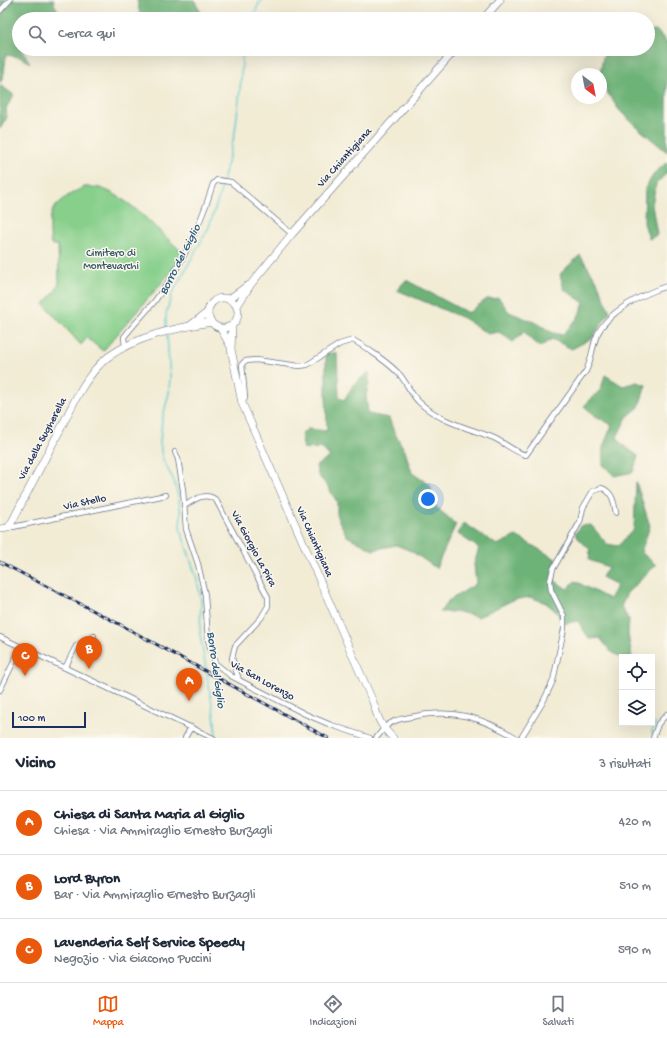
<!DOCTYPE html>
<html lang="it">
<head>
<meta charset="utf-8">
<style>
	:root { --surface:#fff; --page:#f6f6f7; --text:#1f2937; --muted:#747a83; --line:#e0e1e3; --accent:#ea580c }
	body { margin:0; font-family:"Gochi Hand",sans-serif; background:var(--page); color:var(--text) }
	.controls { position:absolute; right:12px; bottom:12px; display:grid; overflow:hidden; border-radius:0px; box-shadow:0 4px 16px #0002 }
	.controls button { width:36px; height:36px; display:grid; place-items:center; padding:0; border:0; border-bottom:1px solid var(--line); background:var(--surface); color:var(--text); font:20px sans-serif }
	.compass { position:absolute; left:571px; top:68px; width:36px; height:36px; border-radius:50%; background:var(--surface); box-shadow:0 4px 16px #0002; rotate:148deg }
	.scale { position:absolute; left:12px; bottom:10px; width:74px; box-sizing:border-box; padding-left:4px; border:2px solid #1b2f5e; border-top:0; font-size:11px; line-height:14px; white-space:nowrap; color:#1b2f5e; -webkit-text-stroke:3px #fbf7ec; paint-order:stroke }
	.you { position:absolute; left:428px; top:499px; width:14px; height:14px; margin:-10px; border:3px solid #fff; border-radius:50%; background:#1a73e8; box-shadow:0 0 0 6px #1a73e833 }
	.badge { display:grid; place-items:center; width:26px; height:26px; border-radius:50%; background:var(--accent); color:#fff; font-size:13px; font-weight:700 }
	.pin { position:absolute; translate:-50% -33px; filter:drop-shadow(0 1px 2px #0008) }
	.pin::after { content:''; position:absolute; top:21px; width:14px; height:12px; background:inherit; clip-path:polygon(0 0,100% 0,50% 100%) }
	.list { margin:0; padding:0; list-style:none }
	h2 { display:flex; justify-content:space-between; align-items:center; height:52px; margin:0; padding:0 16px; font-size:17px }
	h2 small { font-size:13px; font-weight:400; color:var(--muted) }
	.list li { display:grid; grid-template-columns:26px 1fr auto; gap:12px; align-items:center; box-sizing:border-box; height:64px; padding:0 16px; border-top:1px solid var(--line) }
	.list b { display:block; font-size:15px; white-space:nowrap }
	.list p { margin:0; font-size:13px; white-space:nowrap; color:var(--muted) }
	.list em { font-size:13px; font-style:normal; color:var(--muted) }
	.icon { flex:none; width:22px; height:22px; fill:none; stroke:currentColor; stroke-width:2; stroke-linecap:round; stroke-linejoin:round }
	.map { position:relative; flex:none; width:667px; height:738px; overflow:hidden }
	.search { position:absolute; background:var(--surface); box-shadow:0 4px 16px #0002; left:12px; right:12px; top:12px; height:44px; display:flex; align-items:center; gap:10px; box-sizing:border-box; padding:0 14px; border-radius:22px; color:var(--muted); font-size:15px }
	.sheet { height:244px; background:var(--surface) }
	nav { display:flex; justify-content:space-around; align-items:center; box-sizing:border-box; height:56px; border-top:1px solid var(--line); background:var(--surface); font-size:11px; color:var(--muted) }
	nav a { display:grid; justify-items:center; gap:2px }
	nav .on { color:var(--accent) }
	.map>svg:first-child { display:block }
	.green { fill:#87cf8b; stroke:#517f74 }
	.forest { fill:#6db277; stroke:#44706a }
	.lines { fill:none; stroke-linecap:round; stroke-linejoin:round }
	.stream { stroke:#5cc9cf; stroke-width:1.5 }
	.street-casing { stroke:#667188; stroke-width:6 }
	.secondary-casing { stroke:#667188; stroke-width:8 }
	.primary-casing { stroke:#667188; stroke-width:8 }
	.street { stroke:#fff; stroke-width:4.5 }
	.secondary { stroke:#fff; stroke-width:7 }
	.primary { stroke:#fff; stroke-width:7 }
	.rail-casing { stroke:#1b2f5e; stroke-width:3 }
	.rail { stroke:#fbf7ec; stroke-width:1.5; stroke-dasharray:4.5; stroke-linecap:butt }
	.labels { text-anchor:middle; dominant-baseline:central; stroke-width:3; stroke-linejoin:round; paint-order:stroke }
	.street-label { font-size:11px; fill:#1b2f5e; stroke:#fbf7ec }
	.park-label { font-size:11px; fill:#365769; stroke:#fbf7ec }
	.water-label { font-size:12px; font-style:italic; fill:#2e5d80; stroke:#fbf7ec }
</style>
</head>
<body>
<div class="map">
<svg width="667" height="738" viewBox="0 0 667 738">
	<rect width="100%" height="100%" fill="#fbf7ec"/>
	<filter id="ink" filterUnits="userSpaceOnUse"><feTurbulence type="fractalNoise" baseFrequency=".025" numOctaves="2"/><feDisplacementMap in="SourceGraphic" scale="8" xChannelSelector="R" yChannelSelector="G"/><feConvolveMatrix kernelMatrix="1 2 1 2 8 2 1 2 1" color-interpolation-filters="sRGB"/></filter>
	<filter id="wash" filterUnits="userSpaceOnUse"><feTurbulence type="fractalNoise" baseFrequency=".012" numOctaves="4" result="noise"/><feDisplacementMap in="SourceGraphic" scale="16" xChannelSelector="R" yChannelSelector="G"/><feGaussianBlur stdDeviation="0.9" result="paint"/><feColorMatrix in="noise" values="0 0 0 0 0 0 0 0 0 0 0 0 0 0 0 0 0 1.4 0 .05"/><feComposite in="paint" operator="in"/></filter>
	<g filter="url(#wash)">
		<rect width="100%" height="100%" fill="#f2ecd5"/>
		<path class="green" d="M84 187C89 187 95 187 100 188 129 197 156 229 179 249L181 253 176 266 103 351 87 338 81 345 44 304C50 297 57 291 59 282L58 245H51C50 236 49 225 51 216 54 202 72 193 84 187Z"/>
		<path class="forest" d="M0 0H54V4L59 12 55 19H19V49H22L30 63 20 57 6 55 4 74 0 83Z
			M137 0H194L205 19H141Z
			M656 30 667 42V152L638 128 619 110 601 83 600 74 603 57 608 49H648V31Z
			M0 85 14 95 6 108 7 117 0 129Z
			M667 162V173L656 184 652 205 657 235 649 239 644 223 645 188 654 174Z
			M580 255 597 281 610 312 592 338 572 349 552 339 540 347 524 332 513 342 499 332 488 334 463 318 397 290 406 280 468 313 487 299 499 298 509 312 539 324 551 332 562 335 577 319 584 303 564 289 560 274Z
			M326 353H337L339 397 344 400 354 384 369 372V384L366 395 368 414 389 418 394 432 405 451 412 473 430 485 436 507 456 524 436 568 411 551 396 545 373 550 347 536 337 517V502L328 487 318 475 316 466 330 457 322 448 304 449 301 435 307 429 327 431 326 392Z
			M605 375 623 386 637 382 646 385 639 407 627 417 617 437 622 444 638 456 633 472 614 476 603 465V447L612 425 594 415 584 406 601 389Z
			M636 482 650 526 641 552 656 565 627 593 621 607 629 620 628 634 632 657H622V658L610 651 600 638 589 639 578 621 561 624 558 613 546 603 530 597 513 600 478 617 459 612H440L448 601 476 584 474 564 479 548 458 534 464 523 497 545 516 536 556 559 554 580 567 589 575 581 609 599 617 585 602 577 608 567 589 560 590 550 575 535 580 526 591 525 607 544 618 546 634 529Z"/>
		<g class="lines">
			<path class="stream" d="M253 19 258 5 262 0
				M166 329V314L172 294 209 227 220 194 235 132 240 91 243 49
				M167 335 170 377 169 393 162 420 160 442 162 458 174 481 178 496 181 513 180 528 197 579 201 601 200 634 215 721 216 738
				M652 734V731L656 723"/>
		</g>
	</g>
	<g filter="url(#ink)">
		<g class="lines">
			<g class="street-casing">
				<path id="street" d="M0 11 10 0
					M125 346 124 337C133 325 144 314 154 302 181 267 200 227 213 184L217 180 231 182 292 234
					M242 403 245 398 242 364 245 361 256 360 299 366 307 365 340 344 353 340C367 348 389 363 400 375 407 383 411 395 419 402 440 422 469 428 494 438 505 443 514 452 526 455L586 371C592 359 592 347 597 335 608 311 643 294 667 286
					M175 452 178 459 183 490 186 529 198 564 205 595 208 640 215 663 231 676 305 714 331 725 370 738
					M184 506C194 500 205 491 216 500L268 597V606L261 618 235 646 232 658 239 680
					M8 528 166 495
					M0 637 213 738
					M65 668 76 646 94 636
					M0 690 21 647
					M185 738 191 727
					M376 738C381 733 384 726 391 723 397 719 405 718 411 717 453 708 481 717 517 738
					M521 738 543 702 553 681 564 629V616L551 590 550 581 553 569 580 522 583 508 593 491 602 488C613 492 614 503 616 513
					M653 738 658 724 667 714"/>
			</g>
			<g class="secondary-casing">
				<path id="secondary" d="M191 325 208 312
					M0 529 8 528 13 520C29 489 45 458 61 428 73 404 86 374 108 357 137 336 176 328 211 322"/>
			</g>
			<g class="primary-casing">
				<path id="primary" d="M483 19 500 0
					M208 313a15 15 0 1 1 30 0a15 15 0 1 1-30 0Z
					M229 299 247 286
					M237 306 251 284 292 234 456 49
					M232 326 231 349 242 403 373 702C378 719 380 725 393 738
					M221 329 231 347"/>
			</g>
			<use href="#street" class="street"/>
			<use href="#secondary" class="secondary"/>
			<use href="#primary" class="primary"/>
			<g class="rail-casing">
				<path id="rail" d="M0 562 121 625 328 738"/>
			</g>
			<use href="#rail" class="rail"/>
		</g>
	</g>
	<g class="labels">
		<g class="street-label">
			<text transform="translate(345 158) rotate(-48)">Via Chiantigiana</text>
			<text transform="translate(43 439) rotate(-62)">Via della Sugherella</text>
			<text transform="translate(85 503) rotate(-12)">Via Stello</text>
			<text transform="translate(314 542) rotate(66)">Via Chiantigiana</text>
			<text transform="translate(253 549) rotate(62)">Via Giorgio La Pira</text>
			<text transform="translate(262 681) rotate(29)">Via San Lorenzo</text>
		</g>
		<g class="park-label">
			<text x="111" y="254">Cimitero di<tspan x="111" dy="13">Montevarchi</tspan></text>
		</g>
		<g class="water-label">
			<text transform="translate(181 260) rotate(-63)">Borro del Giglio</text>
			<text transform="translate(215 670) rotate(82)">Borro del Giglio</text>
		</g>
	</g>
</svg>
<div class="controls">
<button><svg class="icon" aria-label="locate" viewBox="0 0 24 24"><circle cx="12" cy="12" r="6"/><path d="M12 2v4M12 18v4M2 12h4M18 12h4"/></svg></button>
<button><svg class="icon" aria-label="layers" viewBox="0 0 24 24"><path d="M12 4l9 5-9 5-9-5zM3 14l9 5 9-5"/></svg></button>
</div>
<svg class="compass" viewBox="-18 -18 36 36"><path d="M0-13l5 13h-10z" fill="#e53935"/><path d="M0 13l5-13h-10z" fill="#747a83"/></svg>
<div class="scale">100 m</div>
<div class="you"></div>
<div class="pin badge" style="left:189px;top:701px">A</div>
<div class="pin badge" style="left:89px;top:669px">B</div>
<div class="pin badge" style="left:25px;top:676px">C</div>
<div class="search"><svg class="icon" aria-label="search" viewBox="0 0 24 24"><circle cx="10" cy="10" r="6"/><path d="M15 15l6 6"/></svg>Cerca qui</div>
</div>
<section class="sheet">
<h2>Vicino<small>3 risultati</small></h2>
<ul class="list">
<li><span class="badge">A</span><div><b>Chiesa di Santa Maria al Giglio</b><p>Chiesa · Via Ammiraglio Ernesto Burzagli</p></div><em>420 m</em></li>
<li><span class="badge">B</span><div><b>Lord Byron</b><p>Bar · Via Ammiraglio Ernesto Burzagli</p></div><em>510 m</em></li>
<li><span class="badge">C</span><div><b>Lavenderia Self Service Speedy</b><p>Negozio · Via Giacomo Puccini</p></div><em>590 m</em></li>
</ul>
</section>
<nav>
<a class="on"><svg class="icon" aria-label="map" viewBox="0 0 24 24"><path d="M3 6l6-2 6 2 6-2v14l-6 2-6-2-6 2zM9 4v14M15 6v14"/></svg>Mappa</a>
<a><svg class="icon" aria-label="directions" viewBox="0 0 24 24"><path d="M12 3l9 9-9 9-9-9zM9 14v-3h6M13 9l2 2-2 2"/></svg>Indicazioni</a>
<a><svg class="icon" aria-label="saved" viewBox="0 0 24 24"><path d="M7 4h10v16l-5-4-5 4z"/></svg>Salvati</a>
</nav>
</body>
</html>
